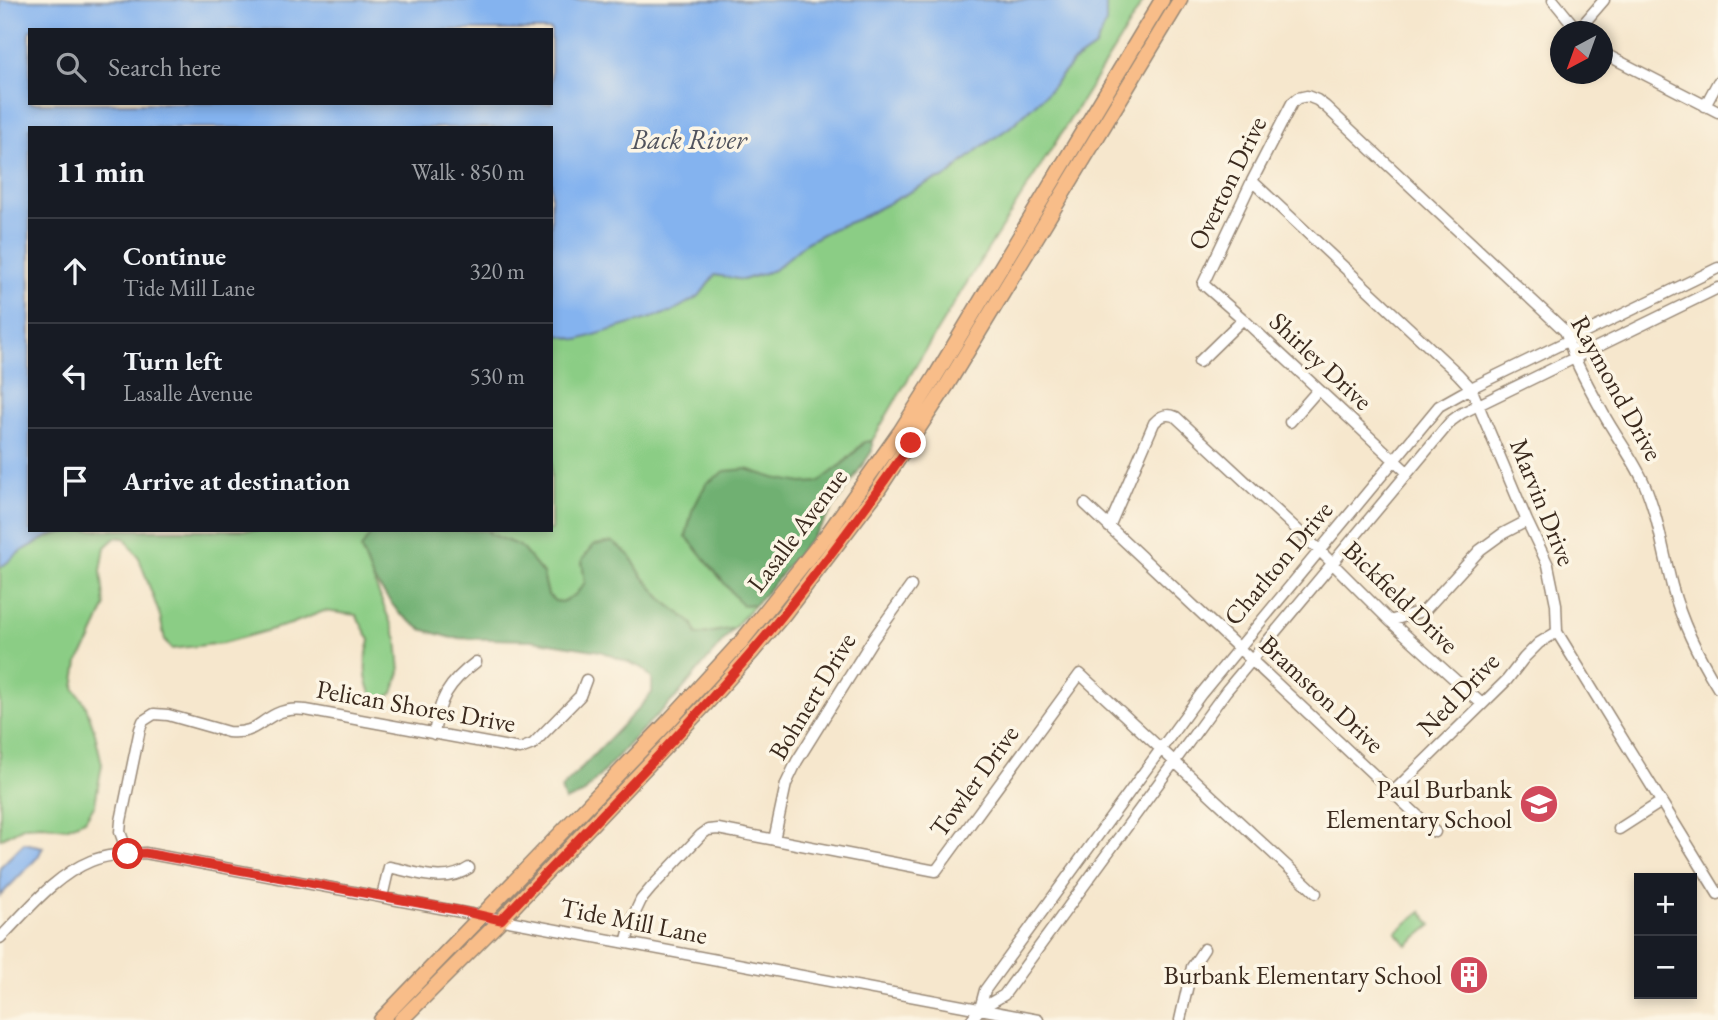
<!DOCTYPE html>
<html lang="en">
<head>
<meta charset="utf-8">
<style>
	:root { --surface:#171b24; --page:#20242c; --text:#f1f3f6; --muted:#9ea1a6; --line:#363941 }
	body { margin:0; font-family:"EB Garamond",serif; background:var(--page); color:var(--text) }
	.controls { position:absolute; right:21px; bottom:21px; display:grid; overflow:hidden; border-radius:0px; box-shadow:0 4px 10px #0003 }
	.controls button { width:63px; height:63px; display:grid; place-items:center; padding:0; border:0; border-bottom:2px solid var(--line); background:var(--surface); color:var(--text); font:35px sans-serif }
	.compass { position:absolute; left:1550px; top:21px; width:63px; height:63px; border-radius:50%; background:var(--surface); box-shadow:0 4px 10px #0003; rotate:221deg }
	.stop { position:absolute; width:21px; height:21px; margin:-16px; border:5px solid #d93025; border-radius:50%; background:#fff }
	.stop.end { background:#d93025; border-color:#fff; box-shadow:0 2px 7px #0008 }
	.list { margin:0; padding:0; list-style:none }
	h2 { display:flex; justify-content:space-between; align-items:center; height:91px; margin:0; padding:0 28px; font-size:30px }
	h2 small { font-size:23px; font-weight:400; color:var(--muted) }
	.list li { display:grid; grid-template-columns:46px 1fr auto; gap:21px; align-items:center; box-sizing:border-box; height:105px; padding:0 28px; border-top:2px solid var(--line) }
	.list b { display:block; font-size:26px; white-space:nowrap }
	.list p { margin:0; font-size:23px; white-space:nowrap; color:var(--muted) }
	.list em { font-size:23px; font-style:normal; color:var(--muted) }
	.icon { flex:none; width:38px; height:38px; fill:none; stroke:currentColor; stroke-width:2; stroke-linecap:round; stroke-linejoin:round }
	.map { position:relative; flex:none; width:1718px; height:1020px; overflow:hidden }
	.search { position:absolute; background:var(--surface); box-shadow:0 4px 10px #0003; left:28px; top:28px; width:525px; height:77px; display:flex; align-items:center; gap:18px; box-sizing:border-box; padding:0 24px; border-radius:0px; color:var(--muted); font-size:26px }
	.panel { position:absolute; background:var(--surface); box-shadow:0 4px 10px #0003; left:28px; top:126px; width:525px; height:406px; border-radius:0px }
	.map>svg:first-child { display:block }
	.green { fill:#8bcd85; stroke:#637c52; stroke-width:2 }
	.forest { fill:#70b072; stroke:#566d48; stroke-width:2 }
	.water { fill:#84b3ef; stroke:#606e86; stroke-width:2; fill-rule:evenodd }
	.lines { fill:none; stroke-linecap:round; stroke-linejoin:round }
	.minor-casing { stroke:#988876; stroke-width:13 }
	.major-casing { stroke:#988876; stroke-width:17 }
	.minor { stroke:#fff; stroke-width:10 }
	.major { stroke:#f8bd89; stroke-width:14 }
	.route { stroke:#d93025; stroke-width:9 }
	.labels { text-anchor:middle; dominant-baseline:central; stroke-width:7; stroke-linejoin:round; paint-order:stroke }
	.street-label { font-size:26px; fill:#3b2a1e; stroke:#fcf5e5 }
	.poi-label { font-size:26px; fill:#3b2a1e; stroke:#fcf5e5; text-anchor:end }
	.water-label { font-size:28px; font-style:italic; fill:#51535d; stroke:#fcf5e5 }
</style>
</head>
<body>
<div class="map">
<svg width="1718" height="1020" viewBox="0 0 1718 1020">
	<rect width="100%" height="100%" fill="#fcf5e5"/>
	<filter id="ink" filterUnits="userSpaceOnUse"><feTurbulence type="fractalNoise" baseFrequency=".0143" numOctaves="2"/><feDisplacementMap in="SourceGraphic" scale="14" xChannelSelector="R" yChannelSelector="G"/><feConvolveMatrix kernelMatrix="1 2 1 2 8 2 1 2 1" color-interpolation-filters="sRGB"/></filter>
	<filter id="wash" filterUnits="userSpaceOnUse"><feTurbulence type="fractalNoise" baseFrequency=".00686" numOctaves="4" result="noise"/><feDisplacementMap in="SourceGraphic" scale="28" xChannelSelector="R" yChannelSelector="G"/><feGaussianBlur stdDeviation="1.57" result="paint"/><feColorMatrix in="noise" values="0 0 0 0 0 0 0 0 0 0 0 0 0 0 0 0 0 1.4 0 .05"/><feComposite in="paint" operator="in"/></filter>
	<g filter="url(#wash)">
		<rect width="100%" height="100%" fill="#f6e7cd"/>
		<path class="green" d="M1106 0H1144C1055 148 957 291 872 441L864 442C854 452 831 478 818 482 798 488 766 476 747 469L686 536 742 605 755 604 734 628 697 635 681 614 664 601 642 576 630 556 582 560 585 583 576 594 562 602 555 601 548 595 543 574 520 546 490 534 488 530H551V333L578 340 603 331 699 296 715 275 743 280 773 270 807 242 832 229 858 219 929 182 946 177 977 150 1010 127 1047 93 1072 63 1095 47 1106 23Z
			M81 530H373L361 549 397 639 400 672 393 693 382 700 374 699C363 679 364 661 370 640L356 615 324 611 291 624 223 643 172 649 165 641 160 616 139 558 125 538 116 537 105 547 101 571 105 607 90 642 78 662 74 688 85 704 94 729 102 764 95 804 85 820 66 828 41 825 25 826 0 839V567C7 563 12 558 18 553 38 539 57 533 81 530Z
			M1421 911 1432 925 1407 945 1396 932Z"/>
		<path class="forest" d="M872 441V451L821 526 764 595 755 604 742 605 686 536 692 511 706 484 725 471 747 469 774 478 802 483 819 482 846 461 865 442Z
			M373 530H487L490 534 520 546 543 574 548 595 555 601 562 602 576 594 585 583 582 560 594 545 613 542 630 556 642 576 664 601 693 624 697 635 734 628 677 696 644 728 583 794 565 801 561 789 639 708 652 693V679L643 668 600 651 532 640 452 638 421 629 399 613 373 579 361 549Z"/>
		<path class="water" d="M0 0H1106V23L1095 47 1072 63 1047 93 1010 127 977 150 946 177 929 182 858 219 832 229 807 242 774 270 743 280 715 275 699 296 671 312 578 340 551 333V128H30V530H81L55 533 20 552 4 565 0 567ZM30 30H551V103H30Z
			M24 843 43 847 38 857 0 896V867Z"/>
	</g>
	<g filter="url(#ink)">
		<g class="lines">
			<g class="minor-casing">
				<path id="minor" d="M1553 0 1579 32
					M1578 30 1604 0
					M1602 52 1607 55 1718 112
					M1705 106 1718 82
					M1252 181 1458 374 1471 388 1527 521 1548 565 1556 604 1557 632 1718 894
					M1199 362 1243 319
					M1290 422 1318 390
					M1407 472 1243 319 1203 284 1252 181 1292 103 1298 98 1307 96 1317 100 1325 106 1565 331C1570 341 1571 351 1576 361 1584 379 1594 396 1603 413 1616 437 1633 458 1644 483 1658 515 1663 552 1672 586 1682 623 1698 656 1718 688
					M1085 504 1435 832
					M1109 527 1154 423C1161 415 1167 413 1176 417L1319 550 1390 621 1482 704
					M1390 621 1425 610 1480 550 1502 534 1527 521
					M434 734C439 699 448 683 476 662
					M1393 792 1507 680 1524 658 1539 643 1557 632
					M1619 829 1661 802
					M774 840 786 784 797 761 873 639 911 586
					M128 854 120 832 121 821 140 729 143 721 154 714 168 715 228 732C254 734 256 724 276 714 286 709 296 709 306 710L520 749 533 744 580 696 586 680
					M382 897 389 867C416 872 444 885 469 868
					M0 938C27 911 54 876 91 861 108 854 127 854 145 853L1038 1020
					M626 943 633 917 641 900 651 888 701 835 708 830 718 829 936 871 1080 674 1316 893
					M980 1009 1004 995 1226 691 1451 421 1462 413 1718 288
					M971 1020 980 1009 985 990 1201 694 1439 406 1471 388 1718 268
					M1180 1020 1192 967 1204 949"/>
			</g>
			<g class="major-casing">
				<path id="major" d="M381 1020 667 723 741 642 829 532 900 432 935 377 1162 0
					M401 1020 501 920 705 705 753 651 784 614 876 493 947 385 1180 0"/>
			</g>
			<use href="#minor" class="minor"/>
			<use href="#major" class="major"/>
		</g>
	</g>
	<g class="lines" filter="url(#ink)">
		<path class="route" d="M128 854 145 853 462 911 501 920C585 831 673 744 753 651 809 585 861 515 911 443"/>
	</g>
	<defs>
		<g id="school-disc" transform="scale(2.0125)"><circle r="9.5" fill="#d1495b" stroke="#fcf5e5"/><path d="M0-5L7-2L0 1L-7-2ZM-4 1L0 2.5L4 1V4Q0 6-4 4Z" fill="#fff"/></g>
		<g id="building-disc" transform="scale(2.0125)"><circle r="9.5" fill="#d1495b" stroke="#fcf5e5"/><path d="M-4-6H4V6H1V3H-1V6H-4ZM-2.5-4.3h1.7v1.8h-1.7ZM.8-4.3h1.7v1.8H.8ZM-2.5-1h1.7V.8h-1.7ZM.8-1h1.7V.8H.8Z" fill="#fff"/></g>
	</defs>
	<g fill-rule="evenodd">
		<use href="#school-disc" x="1539" y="804"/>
		<use href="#building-disc" x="1469" y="975"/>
	</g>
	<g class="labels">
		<g class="street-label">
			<text transform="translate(1227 183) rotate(-64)">Overton Drive</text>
			<text transform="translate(1321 361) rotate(43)">Shirley Drive</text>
			<text transform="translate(1617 388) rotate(61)">Raymond Drive</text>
			<text transform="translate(1543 502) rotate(68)">Marvin Drive</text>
			<text transform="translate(797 530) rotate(-53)">Lasalle Avenue</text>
			<text transform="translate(1278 563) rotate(-50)">Charlton Drive</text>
			<text transform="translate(1401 597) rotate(44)">Bickfield Drive</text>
			<text transform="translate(1322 694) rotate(43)">Bramston Drive</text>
			<text transform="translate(1458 694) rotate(-46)">Ned Drive</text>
			<text transform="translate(812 696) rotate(-59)">Bohnert Drive</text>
			<text transform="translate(416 706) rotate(10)">Pelican Shores Drive</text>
			<text transform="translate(974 781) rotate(-54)">Towler Drive</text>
			<text transform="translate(634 921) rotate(11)">Tide Mill Lane</text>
		</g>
		<g class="poi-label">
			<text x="1512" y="789">Paul Burbank<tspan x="1512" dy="30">Elementary School</tspan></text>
			<text x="1442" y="975">Burbank Elementary School</text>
		</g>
		<g class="water-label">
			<text x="689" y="139">Back River</text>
		</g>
	</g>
</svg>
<div class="controls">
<button>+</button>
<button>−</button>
</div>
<svg class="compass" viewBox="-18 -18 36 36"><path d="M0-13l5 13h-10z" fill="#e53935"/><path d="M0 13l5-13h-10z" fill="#9ea1a6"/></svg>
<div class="stop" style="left:128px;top:854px"></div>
<div class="stop end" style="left:911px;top:443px"></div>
<div class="search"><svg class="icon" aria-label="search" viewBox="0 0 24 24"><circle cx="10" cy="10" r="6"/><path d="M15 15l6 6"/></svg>Search here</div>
<section class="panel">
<h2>11 min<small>Walk · 850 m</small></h2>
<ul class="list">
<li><svg class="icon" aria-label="ahead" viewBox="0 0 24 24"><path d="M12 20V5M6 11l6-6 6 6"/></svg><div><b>Continue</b><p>Tide Mill Lane</p></div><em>320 m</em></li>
<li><svg class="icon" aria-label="left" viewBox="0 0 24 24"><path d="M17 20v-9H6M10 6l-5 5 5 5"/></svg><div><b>Turn left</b><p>Lasalle Avenue</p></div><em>530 m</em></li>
<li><svg class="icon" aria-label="arrive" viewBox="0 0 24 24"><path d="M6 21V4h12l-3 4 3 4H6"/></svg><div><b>Arrive at destination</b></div></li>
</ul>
</section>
</div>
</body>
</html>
